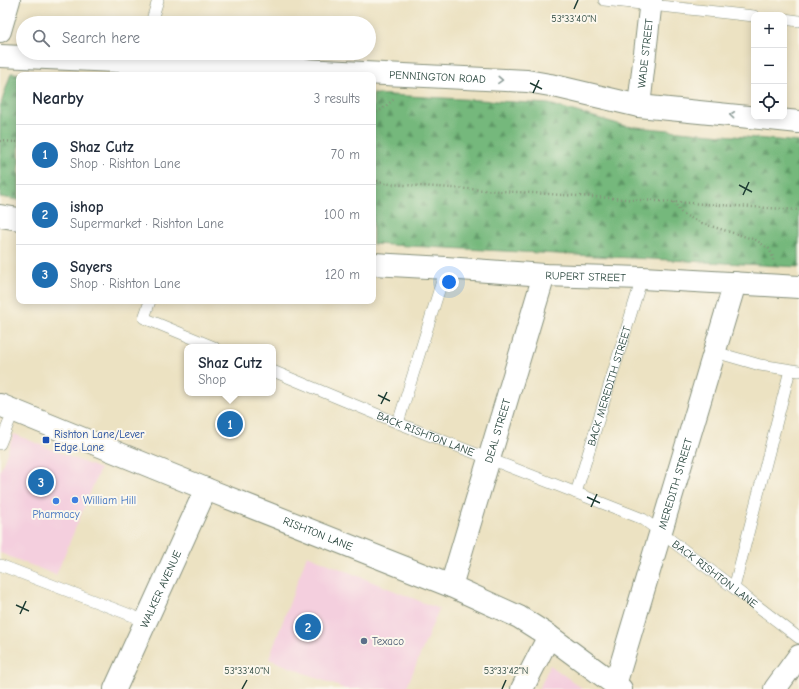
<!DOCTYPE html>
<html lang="en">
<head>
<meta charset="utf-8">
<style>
	:root { --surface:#fff; --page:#f2f2f3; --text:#1f2937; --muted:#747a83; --line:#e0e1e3; --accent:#1f6fb2 }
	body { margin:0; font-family:"Comic Neue",sans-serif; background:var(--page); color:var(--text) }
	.controls { position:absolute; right:12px; top:12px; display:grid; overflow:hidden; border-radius:8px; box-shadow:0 2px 10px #0003 }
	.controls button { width:36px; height:36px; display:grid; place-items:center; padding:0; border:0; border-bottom:1px solid var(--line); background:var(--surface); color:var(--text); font:20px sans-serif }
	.you { position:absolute; left:449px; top:282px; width:14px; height:14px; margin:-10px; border:3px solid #fff; border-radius:50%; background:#1a73e8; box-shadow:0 0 0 6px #1a73e833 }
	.badge { display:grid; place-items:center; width:26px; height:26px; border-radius:50%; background:var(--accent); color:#fff; font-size:13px; font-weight:700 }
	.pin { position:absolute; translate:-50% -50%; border:2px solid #fff; box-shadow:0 1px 4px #0006 }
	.popup { position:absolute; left:184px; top:344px; width:92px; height:52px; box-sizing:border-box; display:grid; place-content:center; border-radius:8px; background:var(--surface); filter:drop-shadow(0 1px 3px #0005); font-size:13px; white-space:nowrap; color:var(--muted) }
	.popup b { font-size:15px; color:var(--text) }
	.popup::after { content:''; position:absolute; left:50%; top:100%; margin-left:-8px; border:8px solid transparent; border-top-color:var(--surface) }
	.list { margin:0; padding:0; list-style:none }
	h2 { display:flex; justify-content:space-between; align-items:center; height:52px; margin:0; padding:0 16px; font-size:17px }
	h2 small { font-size:13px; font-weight:400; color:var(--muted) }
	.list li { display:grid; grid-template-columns:26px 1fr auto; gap:12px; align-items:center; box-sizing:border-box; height:60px; padding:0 16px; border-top:1px solid var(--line) }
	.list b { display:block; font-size:15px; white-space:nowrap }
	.list p { margin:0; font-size:13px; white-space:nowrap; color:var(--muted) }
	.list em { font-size:13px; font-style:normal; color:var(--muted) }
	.icon { flex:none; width:22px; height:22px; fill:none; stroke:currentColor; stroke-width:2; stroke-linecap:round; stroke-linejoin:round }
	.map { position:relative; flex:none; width:799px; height:689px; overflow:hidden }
	.search { position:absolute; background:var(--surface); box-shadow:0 2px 10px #0003; left:16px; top:16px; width:360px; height:44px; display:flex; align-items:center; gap:10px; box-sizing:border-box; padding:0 14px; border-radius:22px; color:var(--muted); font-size:15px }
	.panel { position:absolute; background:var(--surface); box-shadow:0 2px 10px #0003; left:16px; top:72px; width:360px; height:232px; border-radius:8px }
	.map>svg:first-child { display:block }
	.built { fill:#f4cfde }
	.forest { fill:url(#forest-firs); stroke:#4a7a58 }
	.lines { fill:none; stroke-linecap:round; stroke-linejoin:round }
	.lane-casing { stroke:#86907b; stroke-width:12 }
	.street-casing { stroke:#86907b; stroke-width:24 }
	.secondary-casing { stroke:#86907b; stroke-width:24 }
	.path { stroke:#86907b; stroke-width:2.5; stroke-dasharray:1 3; stroke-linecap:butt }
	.lane { stroke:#fff; stroke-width:11 }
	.street { stroke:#fff; stroke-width:22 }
	.secondary { stroke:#fff; stroke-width:22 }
	.oneway { stroke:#8f9e9a }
	.ticks { fill:none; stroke:#1f3d34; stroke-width:1.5 }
	.transit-dot { fill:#1a4fb4; stroke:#fbf7ec; stroke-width:1.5 }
	.shop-dot { fill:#3f7fe0; stroke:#fbf7ec; stroke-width:1.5 }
	.service-dot { fill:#5c6f8a; stroke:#fbf7ec; stroke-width:1.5 }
	.labels { text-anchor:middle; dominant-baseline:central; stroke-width:4; stroke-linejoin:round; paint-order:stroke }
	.street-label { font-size:11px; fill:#1f3d34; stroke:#fbf7ec }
	.transit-label { font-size:11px; fill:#164399; stroke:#fbf7ec; text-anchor:start }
	.shop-label { font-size:11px; fill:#366cbe; stroke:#fbf7ec; text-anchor:start }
	.service-label { font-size:11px; fill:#4e5e75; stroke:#fbf7ec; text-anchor:start }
	.ticks-label { font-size:10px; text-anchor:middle; fill:#1f3d34; stroke:#fbf7ec; stroke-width:4; stroke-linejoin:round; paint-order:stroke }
</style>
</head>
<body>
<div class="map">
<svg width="799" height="689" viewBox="0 0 799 689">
	<defs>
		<pattern id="forest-firs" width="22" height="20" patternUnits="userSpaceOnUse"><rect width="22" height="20" fill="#74b87b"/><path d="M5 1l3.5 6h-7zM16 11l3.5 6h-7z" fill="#5f9766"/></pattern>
	</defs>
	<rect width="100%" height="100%" fill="#fbf7ec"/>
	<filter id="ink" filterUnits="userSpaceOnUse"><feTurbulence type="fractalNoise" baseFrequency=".025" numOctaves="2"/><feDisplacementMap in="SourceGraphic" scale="8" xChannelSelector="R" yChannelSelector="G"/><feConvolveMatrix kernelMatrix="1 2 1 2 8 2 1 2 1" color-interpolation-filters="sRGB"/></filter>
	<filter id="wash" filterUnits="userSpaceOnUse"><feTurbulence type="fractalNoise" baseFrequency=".012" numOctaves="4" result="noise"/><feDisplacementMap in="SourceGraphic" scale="16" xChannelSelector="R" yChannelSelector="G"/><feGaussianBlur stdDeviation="0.9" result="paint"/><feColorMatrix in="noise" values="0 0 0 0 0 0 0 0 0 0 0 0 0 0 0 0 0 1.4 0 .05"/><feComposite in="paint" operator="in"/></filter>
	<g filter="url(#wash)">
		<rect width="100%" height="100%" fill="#ece2c2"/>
		<path class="built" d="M14 434 100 469 56 575 0 553V471Z
			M307 555 439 609 406 689H345L269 659Z
			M550 665 583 689H539Z"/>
		<path class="forest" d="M11 73 39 75H19V200L0 197V107Z
			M373 94 549 104 625 126 799 142V267L373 244Z"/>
	</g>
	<g filter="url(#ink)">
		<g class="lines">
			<g class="lane-casing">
				<g id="lane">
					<path d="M604 0 754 16"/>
					<path d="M784 19 799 21"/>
					<path d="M151 23 158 0"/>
					<path d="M150 301 144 318 214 347"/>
					<path d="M715 352 760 365 799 371"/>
					<path id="s1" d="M273 371 398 423 643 519 734 588 799 638"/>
					<path d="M398 423 446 268"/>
					<path d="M0 444 14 410"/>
					<path id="s2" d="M576 493 642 278"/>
					<path d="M0 565 146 621"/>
					<path d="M734 588 790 370"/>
				</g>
			</g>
			<g class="street-casing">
				<g id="street">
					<path id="s3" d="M0 56 140 62 527 81 550 85 639 106 799 122"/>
					<path id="s4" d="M639 106 651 0"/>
					<path d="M0 216 19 219"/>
					<path id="s5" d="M373 264 446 268 544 275 642 278 799 287"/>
					<path id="s6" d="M451 586 544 275"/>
					<path id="s7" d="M615 685 735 283"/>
					<path id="s8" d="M115 689 206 489"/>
					<path d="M522 689 549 636"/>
					<path d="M775 689 799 656"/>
				</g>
			</g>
			<g class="secondary-casing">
				<g id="secondary">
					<path d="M0 31 9 0"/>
					<path id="s9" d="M0 405 206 489 451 586 519 617 549 636 621 689"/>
				</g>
			</g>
			<path class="path" d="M373 114 381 110 394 99
				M0 141 19 142
				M373 180 390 184 799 210
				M674 202 682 214 704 224 756 240 769 249 773 257V262"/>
			<use href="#lane" class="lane"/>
			<use href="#street" class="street"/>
			<use href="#secondary" class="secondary"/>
		</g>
		<defs><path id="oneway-chevron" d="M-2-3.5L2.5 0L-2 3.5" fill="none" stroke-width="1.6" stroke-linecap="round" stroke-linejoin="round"/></defs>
		<g class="oneway">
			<use href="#oneway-chevron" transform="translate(500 80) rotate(3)"/>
			<use href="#oneway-chevron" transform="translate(732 115) rotate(-174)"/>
		</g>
	</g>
	<path class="ticks" d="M574 9 578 0M530 83 542 89M533 93 539 80M739 185 752 192M743 195 749 182M378 395 390 401M381 404 387 392M587 497 600 503M591 507 597 494M16 605 29 611M20 614 26 601M242 689 247 680M502 689 506 680"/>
	<rect class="transit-dot" x="42" y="436" width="8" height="8" rx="2"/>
	<g class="shop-dot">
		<circle cx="75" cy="500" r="4"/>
		<circle cx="56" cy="501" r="4"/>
	</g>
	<circle class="service-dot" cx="364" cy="641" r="4"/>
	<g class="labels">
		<g class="street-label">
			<text stroke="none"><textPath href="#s4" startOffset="53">WADE STREET</textPath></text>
			<text stroke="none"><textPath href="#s3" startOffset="438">PENNINGTON ROAD</textPath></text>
			<text stroke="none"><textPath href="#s5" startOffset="213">RUPERT STREET</textPath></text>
			<text stroke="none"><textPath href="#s2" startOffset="112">BACK MEREDITH STREET</textPath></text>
			<text stroke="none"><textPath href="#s6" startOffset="162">DEAL STREET</textPath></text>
			<text stroke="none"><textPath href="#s1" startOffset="165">BACK RISHTON LANE</textPath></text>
			<text stroke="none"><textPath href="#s7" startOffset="210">MEREDITH STREET</textPath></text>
			<text stroke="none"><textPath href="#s9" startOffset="343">RISHTON LANE</textPath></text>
			<text stroke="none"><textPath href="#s1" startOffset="489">BACK RISHTON LANE</textPath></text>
			<text stroke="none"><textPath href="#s8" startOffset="110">WALKER AVENUE</textPath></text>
		</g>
		<g class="transit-label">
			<text x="54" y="434">Rishton Lane/Lever<tspan x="54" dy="13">Edge Lane</tspan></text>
		</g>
		<g class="shop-label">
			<text x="83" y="500">William Hill</text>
			<text x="56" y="514" text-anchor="middle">Pharmacy</text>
		</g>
		<g class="service-label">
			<text x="372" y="641">Texaco</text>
		</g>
	</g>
	<g class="ticks-label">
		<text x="574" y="22">53°33'40"N</text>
		<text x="247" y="674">53°33'40"N</text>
		<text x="506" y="674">53°33'42"N</text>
	</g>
</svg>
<div class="controls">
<button>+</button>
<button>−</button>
<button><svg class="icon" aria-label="locate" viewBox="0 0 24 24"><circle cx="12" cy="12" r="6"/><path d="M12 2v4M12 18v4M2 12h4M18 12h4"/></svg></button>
</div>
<div class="you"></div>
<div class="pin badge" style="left:230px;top:424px">1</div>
<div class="popup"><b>Shaz Cutz</b>Shop</div>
<div class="pin badge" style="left:308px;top:627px">2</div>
<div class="pin badge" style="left:41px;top:482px">3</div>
<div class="search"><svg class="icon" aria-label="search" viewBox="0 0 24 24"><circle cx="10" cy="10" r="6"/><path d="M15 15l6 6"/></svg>Search here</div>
<section class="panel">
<h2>Nearby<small>3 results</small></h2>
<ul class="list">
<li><span class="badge">1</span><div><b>Shaz Cutz</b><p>Shop · Rishton Lane</p></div><em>70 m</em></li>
<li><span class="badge">2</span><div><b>ishop</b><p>Supermarket · Rishton Lane</p></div><em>100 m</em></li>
<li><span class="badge">3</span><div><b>Sayers</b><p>Shop · Rishton Lane</p></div><em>120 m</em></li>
</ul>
</section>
</div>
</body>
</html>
